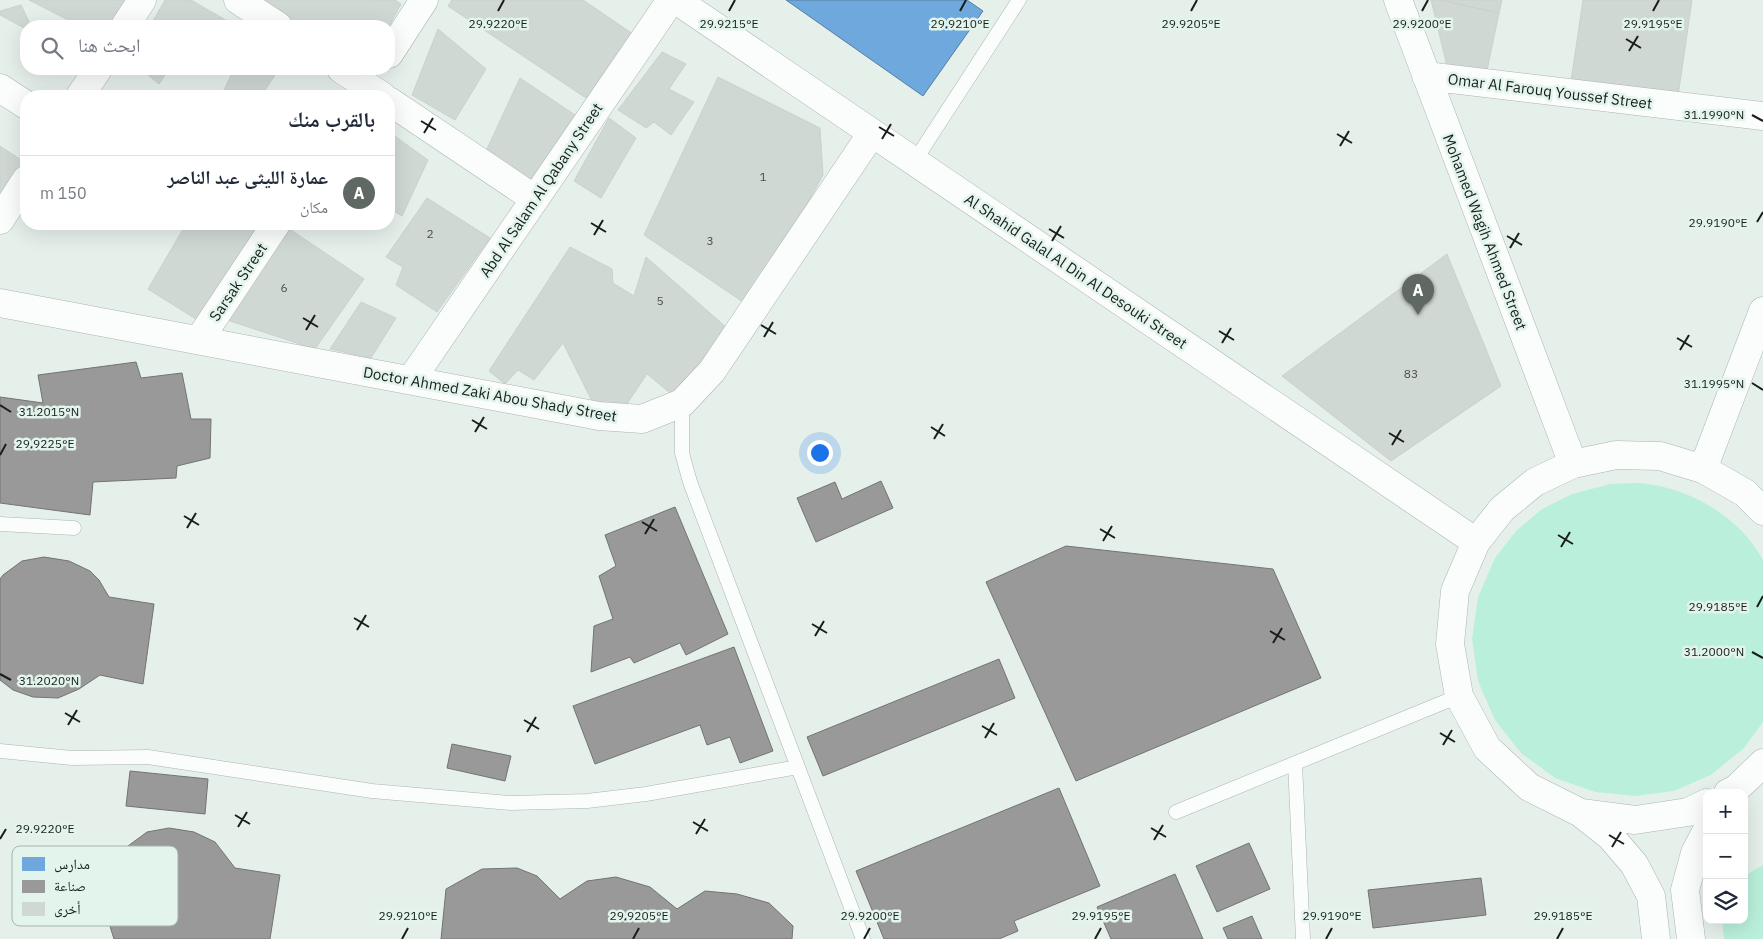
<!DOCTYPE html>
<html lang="ar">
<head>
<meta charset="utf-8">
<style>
	:root { --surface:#fff; --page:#f6f6f7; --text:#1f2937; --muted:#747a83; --line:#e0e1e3; --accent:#606864 }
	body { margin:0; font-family:"IBM Plex Sans","Noto Naskh Arabic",sans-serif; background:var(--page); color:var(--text); direction:rtl }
	.controls { position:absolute; right:15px; bottom:15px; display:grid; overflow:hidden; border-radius:10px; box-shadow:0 5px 20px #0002 }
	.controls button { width:45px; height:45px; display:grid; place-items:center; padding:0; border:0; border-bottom:1px solid var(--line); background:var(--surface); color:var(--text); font:25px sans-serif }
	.you { position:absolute; left:819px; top:452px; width:18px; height:18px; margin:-12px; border:4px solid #fff; border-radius:50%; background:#1a73e8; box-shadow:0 0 0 8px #1a73e833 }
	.badge { display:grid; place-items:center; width:32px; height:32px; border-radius:50%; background:var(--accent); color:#fff; font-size:16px; font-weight:700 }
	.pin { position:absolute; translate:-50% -41px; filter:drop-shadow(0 1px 2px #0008) }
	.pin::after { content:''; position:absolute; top:26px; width:18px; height:15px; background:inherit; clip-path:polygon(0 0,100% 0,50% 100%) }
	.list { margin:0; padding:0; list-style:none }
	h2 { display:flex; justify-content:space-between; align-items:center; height:65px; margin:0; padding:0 20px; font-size:21px }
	h2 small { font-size:16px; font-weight:400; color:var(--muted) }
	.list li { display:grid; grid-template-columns:32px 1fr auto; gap:15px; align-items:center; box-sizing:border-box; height:75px; padding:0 20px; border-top:1px solid var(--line) }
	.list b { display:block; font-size:19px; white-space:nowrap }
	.list p { margin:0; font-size:16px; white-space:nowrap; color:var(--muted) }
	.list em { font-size:16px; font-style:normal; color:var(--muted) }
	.icon { flex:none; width:28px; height:28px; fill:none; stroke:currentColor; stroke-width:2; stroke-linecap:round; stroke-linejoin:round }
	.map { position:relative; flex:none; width:1763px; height:939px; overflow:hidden; direction:ltr }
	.search { position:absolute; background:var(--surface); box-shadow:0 5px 20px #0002; left:20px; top:20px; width:375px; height:55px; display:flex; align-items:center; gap:12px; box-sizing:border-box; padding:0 18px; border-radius:20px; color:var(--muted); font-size:19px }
	.panel { position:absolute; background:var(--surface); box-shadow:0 5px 20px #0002; left:20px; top:90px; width:375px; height:140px; border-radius:20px; direction:rtl }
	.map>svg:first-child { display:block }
	.green { fill:#baf0db }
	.schools { fill:#6fa8dc; stroke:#557fa2 }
	.industry { fill:#999; stroke:#727473 }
	.building { fill:#d0d8d4; stroke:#cad1ce }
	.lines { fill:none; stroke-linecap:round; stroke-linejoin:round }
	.lane-casing { stroke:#acb4b0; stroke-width:15 }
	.street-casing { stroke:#acb4b0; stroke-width:29 }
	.secondary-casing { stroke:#acb4b0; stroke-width:29 }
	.lane { stroke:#fbfdfc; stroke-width:14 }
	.street { stroke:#fbfdfc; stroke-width:28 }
	.secondary { stroke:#fbfdfc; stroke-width:28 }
	.ticks { fill:none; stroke:#181e1b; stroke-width:2 }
	.labels { text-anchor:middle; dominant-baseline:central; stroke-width:5; stroke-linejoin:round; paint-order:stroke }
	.number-label { font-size:12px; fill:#484e4b }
	.street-label { font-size:15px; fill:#181e1b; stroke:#e2f4ec }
	.key { fill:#e2f4ec; stroke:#a5b4ad; stroke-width:1 }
	.key-label { font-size:14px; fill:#181e1b }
	.ticks-label { font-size:12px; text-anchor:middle; fill:#181e1b; stroke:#e2f4ec; stroke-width:5; stroke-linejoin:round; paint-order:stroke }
</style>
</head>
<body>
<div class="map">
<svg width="1763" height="939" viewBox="0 0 1763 939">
	<rect width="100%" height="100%" fill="#e6f0eb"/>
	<path class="green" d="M1610 484C1622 484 1636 482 1648 484 1694 490 1741 519 1763 560V722L1744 748 1711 775 1674 791 1635 796 1595 792 1555 778 1521 753 1495 720 1484 695 1478 681 1472 639 1478 597 1495 558 1516 531 1542 509 1572 494Z
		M1763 865V939H1724L1722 920H1744V876Z"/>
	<path class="schools" d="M786 0H967L983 11 923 96Z"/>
	<path class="industry" d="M136 362 141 378 182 373 191 419H211L210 458 177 466 176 478 93 482 90 515 0 503V397L43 403 38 375Z
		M881 481 893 508 816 542 797 498 835 482 842 499Z
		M675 507 728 634 686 655 680 643 634 663 630 657 591 672 594 626 613 619 599 576 616 566 605 535Z
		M1066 546 1273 569 1321 678 1076 781 986 582Z
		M44 557 69 561 90 571 99 580 109 597 154 604 143 684 100 675 79 689 58 698 33 697 13 690 0 680V579L3 575 22 561Z
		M734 647 773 751 740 763 730 737 707 745 700 725 595 764 573 706Z
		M999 659 1015 698 823 776 807 737Z
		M452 744 511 756 505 781 447 768Z
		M130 771 208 779 205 814 126 806Z
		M1059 788 1100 886 1014 921 1018 931 999 939H884L856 871Z
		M169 828 194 832 215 842 235 868 280 875 270 939H114L108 920 104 894 114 867 128 846 147 832Z
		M1249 843 1270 889 1217 912 1196 866Z
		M517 868 537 876 560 899 587 881 616 877 650 887 677 909 705 891 737 894 769 903 793 926 792 939H441L446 889 482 869Z
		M1175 874 1203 939H1111L1097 907Z
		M1481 878 1486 915 1373 928 1368 890Z
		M1252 916 1262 939H1228L1223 928Z"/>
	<path class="building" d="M29 0H130L112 26H80Z
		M165 0H191L236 26H150Z
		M243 0H395L401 4 389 26H287Z
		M452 0H583L636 36 589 100 448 6Z
		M1431 0H1440L1499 13 1486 75 1447 66Z
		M1440 0H1502L1499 13Z
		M1583 0H1692L1678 96 1571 81Z
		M21 5 31 26H26V29L0 15V11Z
		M438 29 486 69 455 120 412 95Z
		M662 52 686 64 669 89 694 102 671 135 654 122 646 128 618 110Z
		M141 69H169L159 84Z
		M234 69H271L275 75 261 96H229L223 92Z
		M718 77 820 128 823 175 780 252 743 302 644 235Z
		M520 78 578 117 535 184 486 151Z
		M609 118 636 138 601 198 574 181Z
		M389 132 428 160 402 216 389 208Z
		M0 146 26 163V166L0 207Z
		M427 198 490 238 437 312 396 285 403 267 386 257Z
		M186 224H214L220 227 222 224H249L256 228 199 321 148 289Z
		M285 226 364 279 315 349 227 320Z
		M570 247 612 269 613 283 634 296 646 257 727 328 682 403 647 374 618 417 592 401 563 343 534 380 518 370 505 384 489 371Z
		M1447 254 1501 386 1391 461 1282 376Z
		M361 302 396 318 371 358 330 349Z"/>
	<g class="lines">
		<g class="lane-casing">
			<path id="lane" d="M914 162 1019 0
				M682 403V453L690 482 863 939
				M0 524 74 528
				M0 751 72 758 148 757 372 791 511 803 587 801 646 794 798 767
				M1295 763 1303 939
				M1176 812 1459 696"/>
		</g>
		<g class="street-casing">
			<path id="street" d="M238 0 278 26
				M1398 0 1573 464
				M125 26 142 0
				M389 54 424 0
				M341 69 382 96
				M1426 76 1763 116
				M0 88 26 105
				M80 96 98 69
				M389 101 535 199
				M0 220 26 180
				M0 303 599 416 642 419 682 403 712 371 872 133
				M199 340 276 224
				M411 380 671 0
				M1703 469 1763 311"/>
		</g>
		<g class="secondary-casing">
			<path id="secondary" d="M676 0 1476 542
				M1728 793 1736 789 1763 763
				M1707 803 1688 812 1635 820 1581 813 1529 787 1487 748 1459 696 1450 644 1455 591 1476 542 1502 509 1535 482 1573 464 1616 455 1660 456 1703 469 1745 493 1763 511
				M1582 814 1610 836 1634 864 1651 896 1656 939
				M1691 939 1685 890 1695 853 1707 830"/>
		</g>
		<use href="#lane" class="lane"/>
		<use href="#street" class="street"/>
		<use href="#secondary" class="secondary"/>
	</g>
	<path class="ticks" d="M498 11 504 0M729 11 735 0M960 11 966 0M1191 11 1197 0M1422 11 1428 0M1653 11 1659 0M1626 39 1641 48M1629 51 1638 36M1752 115 1763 121M421 121 436 130M879 127 894 136M424 133 433 118M1337 134 1352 143M882 139 891 124M1340 146 1349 131M1757 222 1763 212M591 223 606 232M1049 229 1064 238M594 235 603 220M1507 236 1522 245M1052 241 1061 226M1510 248 1519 233M303 318 318 327M761 325 776 334M306 330 315 315M1219 331 1234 340M764 337 773 322M1677 338 1692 347M1222 343 1231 328M1680 350 1689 335M1752 383 1763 390M0 405 11 412M472 420 487 429M931 427 945 436M475 432 484 417M1389 433 1404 442M934 439 943 424M1392 445 1401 430M0 455 6 444M184 516 199 525M642 522 657 531M187 528 196 513M1100 529 1115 538M645 534 654 519M1558 535 1573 544M1103 541 1112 526M1561 547 1570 532M1757 607 1763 596M354 618 369 627M812 624 827 633M357 630 366 615M1270 631 1285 640M815 636 824 621M1273 643 1282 628M1752 652 1763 658M0 674 11 680M65 713 80 722M524 720 539 729M68 725 77 710M982 726 997 735M527 732 536 717M1440 733 1455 742M985 738 994 723M1443 745 1452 730M235 815 250 824M693 822 708 831M238 827 247 812M1151 828 1166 837M696 834 705 819M1609 835 1624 844M0 839 6 829M1154 840 1163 825M1612 847 1621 832M402 939 408 928M633 939 639 928M864 939 870 928M1095 939 1101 928M1326 939 1332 928M1557 939 1563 928"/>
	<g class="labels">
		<g class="number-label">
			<text x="763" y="176">1</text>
			<text x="430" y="233">2</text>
			<text x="710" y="240">3</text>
			<text x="284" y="287">6</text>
			<text x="660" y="300">5</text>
			<text x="1411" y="373">83</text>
		</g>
		<g class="street-label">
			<text transform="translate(1550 91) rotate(7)">Omar Al Farouq Youssef Street</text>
			<text transform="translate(541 190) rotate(-56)">Abd Al Salam Al Qabany Street</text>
			<text transform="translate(1485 232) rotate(69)">Mohamed Wagih Ahmed Street</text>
			<text transform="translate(1076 271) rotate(34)">Al Shahid Galal Al Din Al Desouki Street</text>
			<text transform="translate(238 282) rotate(-56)">Sarsak Street</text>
			<text transform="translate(490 394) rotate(10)">Doctor Ahmed Zaki Abou Shady Street</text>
		</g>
	</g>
	<rect x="12" y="846" width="166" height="80" rx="8" class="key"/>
	<rect x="22" y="857" width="23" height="14" fill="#6fa8dc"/>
	<rect x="22" y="880" width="23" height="13" fill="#999"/>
	<rect x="22" y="902" width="23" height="14" fill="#d0d8d4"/>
	<g class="key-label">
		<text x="54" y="869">مدارس</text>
		<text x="54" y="891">صناعة</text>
		<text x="54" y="914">أخرى</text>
	</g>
	<g class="ticks-label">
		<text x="498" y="28">29.9220°E</text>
		<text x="729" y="28">29.9215°E</text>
		<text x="960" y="28">29.9210°E</text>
		<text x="1191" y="28">29.9205°E</text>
		<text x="1422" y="28">29.9200°E</text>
		<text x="1653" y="28">29.9195°E</text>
		<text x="1714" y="119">31.1990°N</text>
		<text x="1718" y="227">29.9190°E</text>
		<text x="1714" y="388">31.1995°N</text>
		<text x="49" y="416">31.2015°N</text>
		<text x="45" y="448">29.9225°E</text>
		<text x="1718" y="611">29.9185°E</text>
		<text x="1714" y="656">31.2000°N</text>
		<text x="49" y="685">31.2020°N</text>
		<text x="45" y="833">29.9220°E</text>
		<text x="408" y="920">29.9210°E</text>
		<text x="639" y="920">29.9205°E</text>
		<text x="870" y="920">29.9200°E</text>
		<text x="1101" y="920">29.9195°E</text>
		<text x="1332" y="920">29.9190°E</text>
		<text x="1563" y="920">29.9185°E</text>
	</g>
</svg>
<div class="controls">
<button>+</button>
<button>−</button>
<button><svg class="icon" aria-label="layers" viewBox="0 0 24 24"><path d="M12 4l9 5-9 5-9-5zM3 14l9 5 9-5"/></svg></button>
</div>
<div class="you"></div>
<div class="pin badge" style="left:1418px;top:315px">A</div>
<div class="search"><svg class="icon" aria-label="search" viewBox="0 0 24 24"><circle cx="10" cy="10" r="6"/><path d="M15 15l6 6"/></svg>ابحث هنا</div>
<section class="panel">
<h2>بالقرب منك<small></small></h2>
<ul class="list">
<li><span class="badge">A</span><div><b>عمارة الليثى عبد الناصر</b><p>مكان</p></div><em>150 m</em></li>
</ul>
</section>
</div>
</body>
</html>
